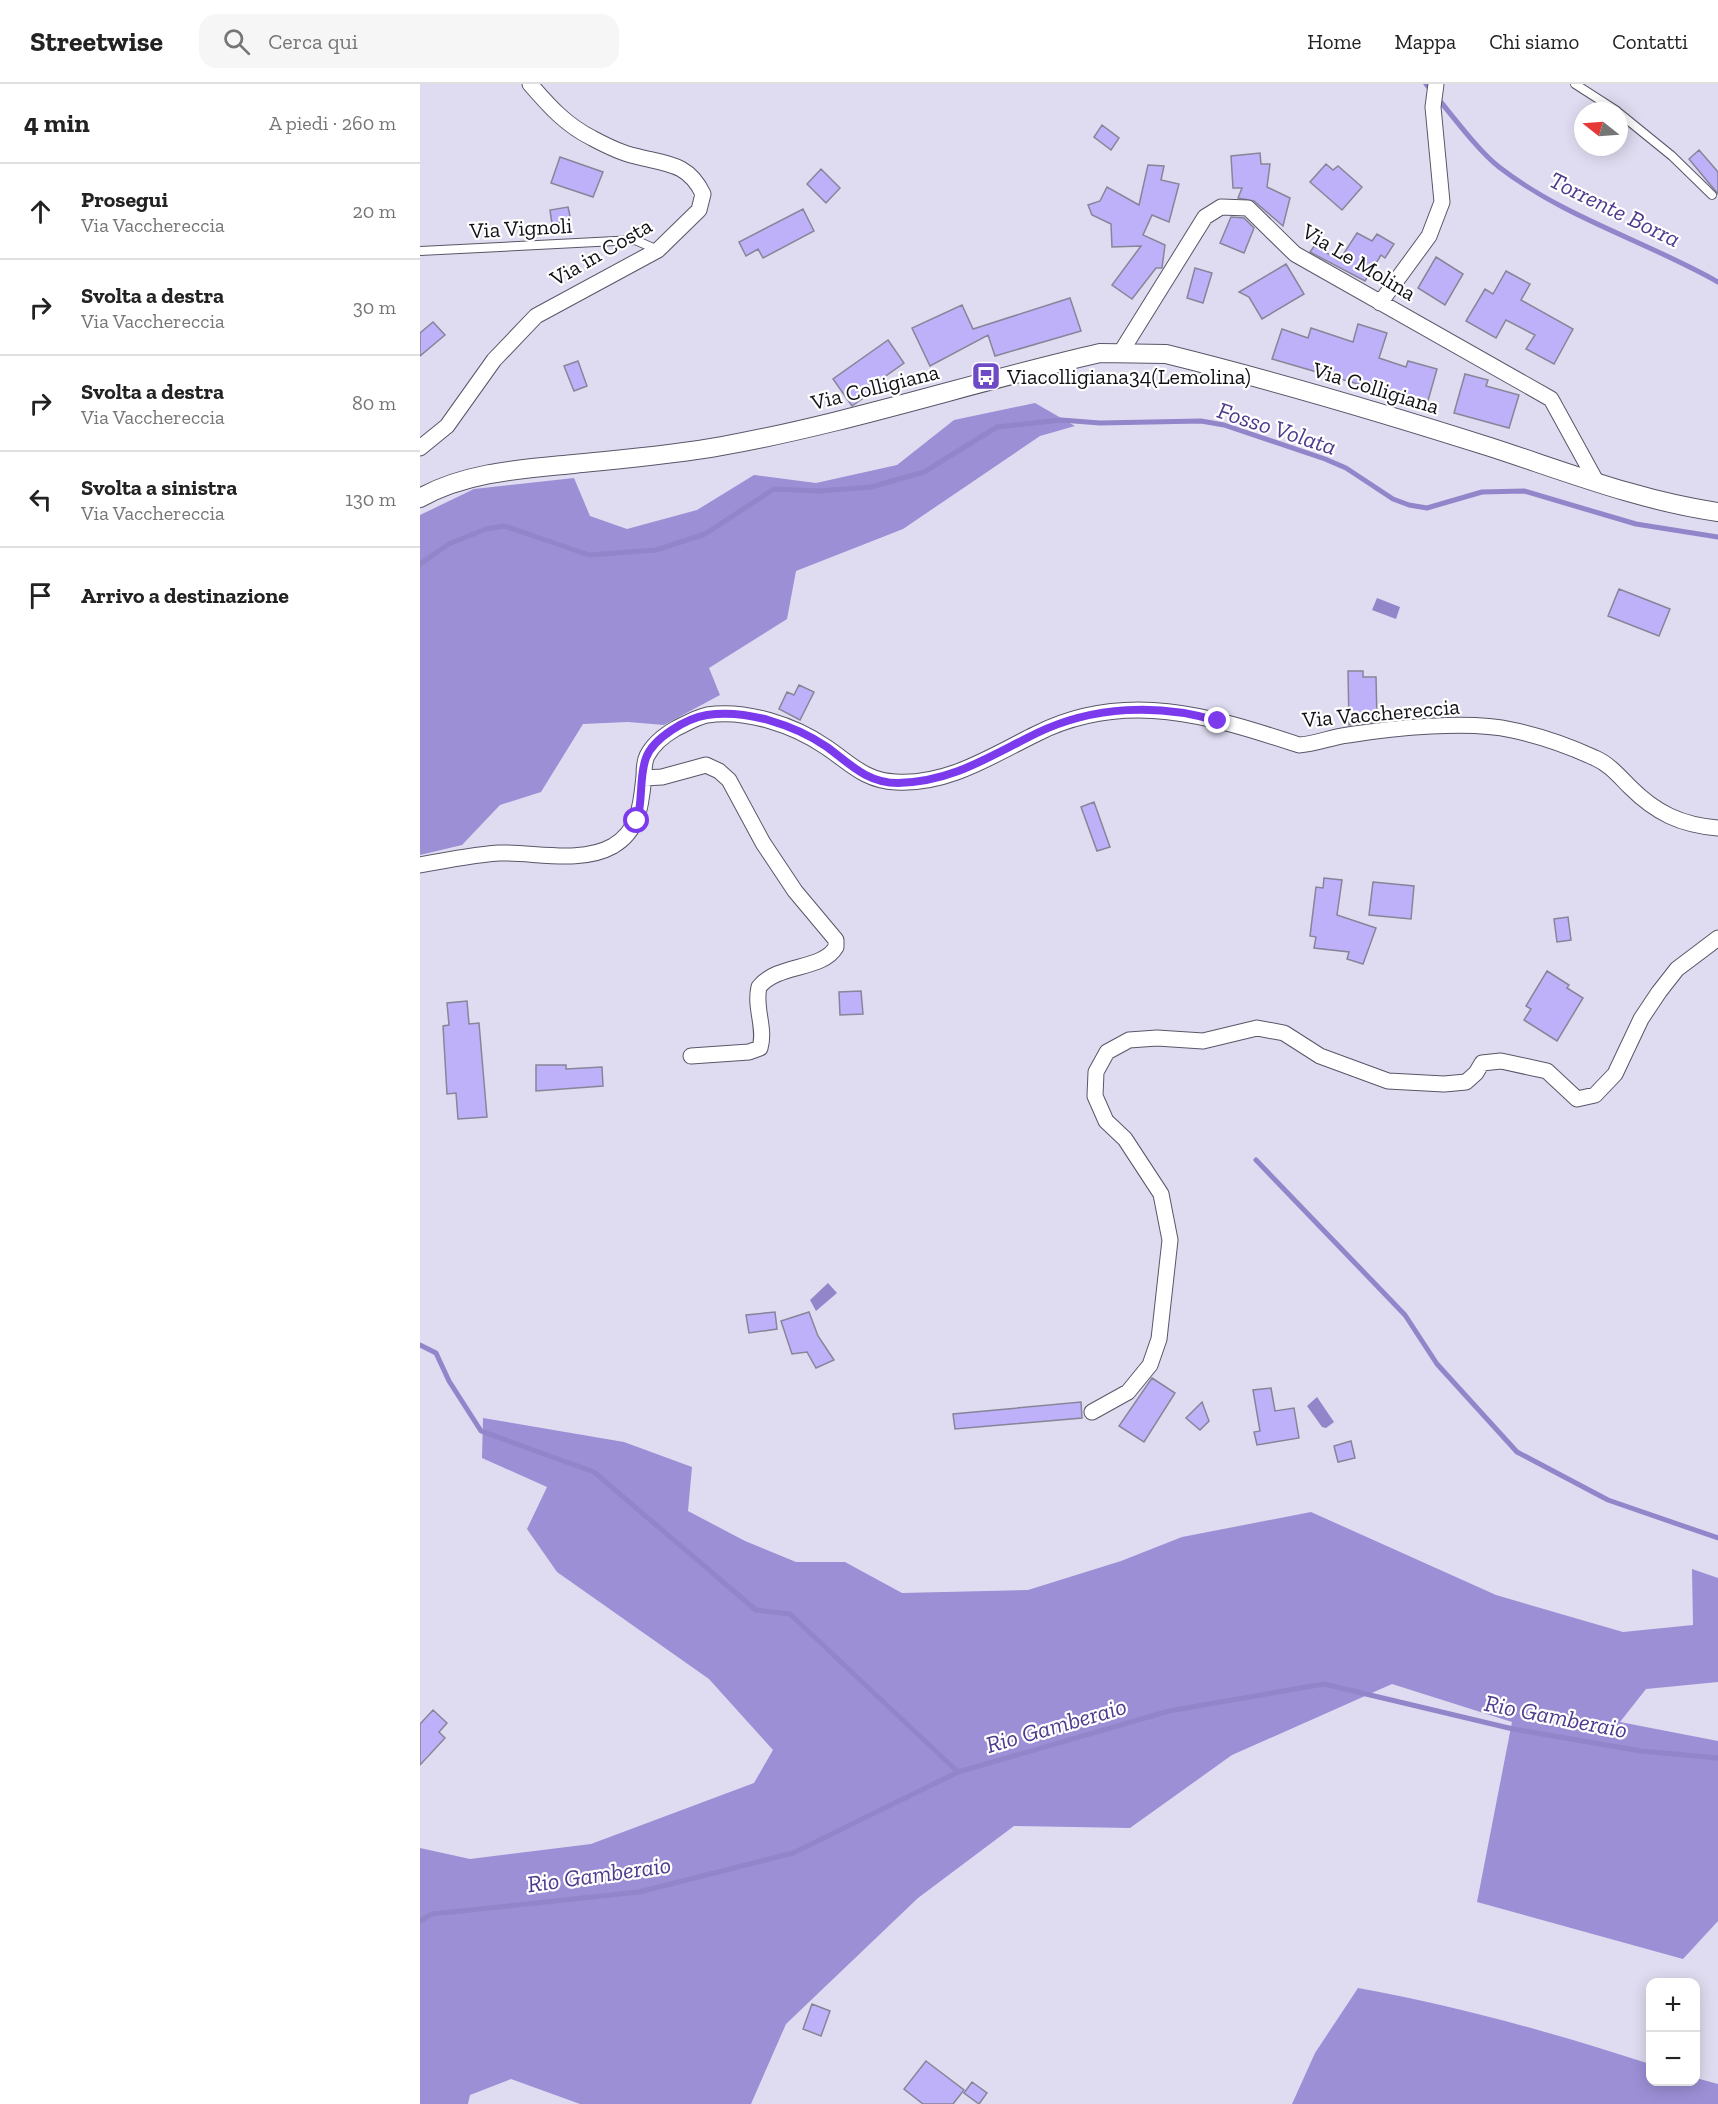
<!DOCTYPE html>
<html lang="it">
<head>
<meta charset="utf-8">
<style>
	:root { --surface:#fff; --page:#f6f6f6; --text:#222; --muted:#767676; --line:#e0e0e0 }
	body { margin:0; font-family:"Zilla Slab",serif; background:var(--page); color:var(--text) }
	.controls { position:absolute; right:18px; bottom:18px; display:grid; overflow:hidden; border-radius:12px; box-shadow:0 3px 15px #0003 }
	.controls button { width:54px; height:54px; display:grid; place-items:center; padding:0; border:0; border-bottom:2px solid var(--line); background:var(--surface); color:var(--text); font:30px sans-serif }
	.compass { position:absolute; left:1154px; top:18px; width:54px; height:54px; border-radius:50%; background:var(--surface); box-shadow:0 3px 15px #0003; rotate:287deg }
	.stop { position:absolute; width:18px; height:18px; margin:-14px; border:4px solid #7c3aed; border-radius:50%; background:#fff }
	.stop.end { background:#7c3aed; border-color:#fff; box-shadow:0 2px 6px #0008 }
	.list { margin:0; padding:0; list-style:none }
	h2 { display:flex; justify-content:space-between; align-items:center; height:78px; margin:0; padding:0 24px; font-size:26px }
	h2 small { font-size:20px; font-weight:400; color:var(--muted) }
	.list li { display:grid; grid-template-columns:39px 1fr auto; gap:18px; align-items:center; box-sizing:border-box; height:96px; padding:0 24px; border-top:2px solid var(--line) }
	.list b { display:block; font-size:22px; white-space:nowrap }
	.list p { margin:0; font-size:20px; white-space:nowrap; color:var(--muted) }
	.list em { font-size:20px; font-style:normal; color:var(--muted) }
	.icon { flex:none; width:33px; height:33px; fill:none; stroke:currentColor; stroke-width:2; stroke-linecap:round; stroke-linejoin:round }
	.map { position:relative; flex:none; width:1298px; height:2020px; overflow:hidden }
	header { display:flex; align-items:center; gap:36px; box-sizing:border-box; height:84px; padding:0 30px; background:var(--surface); border-bottom:2px solid var(--line) }
	header strong { font-size:28px }
	nav { display:flex; gap:33px; margin-inline-start:auto; font-size:21px }
	.search { width:420px; height:54px; background:var(--page); display:flex; align-items:center; gap:15px; box-sizing:border-box; padding:0 21px; border-radius:18px; color:var(--muted); font-size:22px }
	main { display:flex }
	aside { flex:1; background:var(--surface) }
	.map>svg:first-child { display:block }
	.forest { fill:#9c8fd5 }
	.water { fill:#9285ca }
	.lines { fill:none; stroke-linecap:round; stroke-linejoin:round }
	.stream { stroke:#9285ca; stroke-width:5 }
	.building { fill:#beb1fa; stroke:#878598; stroke-width:1.5 }
	.service-casing { stroke:#595668; stroke-width:10 }
	.minor-casing { stroke:#595668; stroke-width:17 }
	.tertiary-casing { stroke:#595668; stroke-width:20 }
	.service { stroke:#fff; stroke-width:8 }
	.minor { stroke:#fff; stroke-width:15 }
	.tertiary { stroke:#fff; stroke-width:18 }
	.route { stroke:#7c3aed; stroke-width:8 }
	.labels { text-anchor:middle; dominant-baseline:central; stroke-width:4.5; stroke-linejoin:round; paint-order:stroke }
	.street-label { font-size:22px; fill:#121118; stroke:#fff }
	.poi-label { font-size:22px; fill:#121118; stroke:#fff; text-anchor:start }
	.water-label { font-size:24px; font-style:italic; fill:#503a8d; stroke:#fff }
</style>
</head>
<body>
<header>
<strong>Streetwise</strong>
<div class="search"><svg class="icon" aria-label="search" viewBox="0 0 24 24"><circle cx="10" cy="10" r="6"/><path d="M15 15l6 6"/></svg>Cerca qui</div>
<nav><a>Home</a><a>Mappa</a><a>Chi siamo</a><a>Contatti</a></nav>
</header>
<main>
<aside>
<h2>4 min<small>A piedi · 260 m</small></h2>
<ul class="list">
<li><svg class="icon" aria-label="ahead" viewBox="0 0 24 24"><path d="M12 20V5M6 11l6-6 6 6"/></svg><div><b>Prosegui</b><p>Via Vacchereccia</p></div><em>20 m</em></li>
<li><svg class="icon" aria-label="right" viewBox="0 0 24 24"><path d="M7 20v-9h11M14 6l5 5-5 5"/></svg><div><b>Svolta a destra</b><p>Via Vacchereccia</p></div><em>30 m</em></li>
<li><svg class="icon" aria-label="right" viewBox="0 0 24 24"><path d="M7 20v-9h11M14 6l5 5-5 5"/></svg><div><b>Svolta a destra</b><p>Via Vacchereccia</p></div><em>80 m</em></li>
<li><svg class="icon" aria-label="left" viewBox="0 0 24 24"><path d="M17 20v-9H6M10 6l-5 5 5 5"/></svg><div><b>Svolta a sinistra</b><p>Via Vacchereccia</p></div><em>130 m</em></li>
<li><svg class="icon" aria-label="arrive" viewBox="0 0 24 24"><path d="M6 21V4h12l-3 4 3 4H6"/></svg><div><b>Arrivo a destinazione</b></div></li>
</ul>
</aside>
<div class="map">
<svg width="1298" height="2020" viewBox="0 0 1298 2020">
	<rect width="100%" height="100%" fill="#dfdcf1"/>
	<path class="forest" d="M615 319 655 342 620 352 483 445 376 487 367 535 289 584 300 611 244 641 208 638 163 640 121 708 80 721 42 761 0 771V431L54 405 154 394 170 432 207 445 277 426 334 391 396 399 477 381 534 336Z
		M63 1334 204 1358 272 1383 268 1427 325 1457 376 1478H425L482 1509 608 1506 701 1477 762 1453 891 1428 1076 1511 1203 1548 1273 1541 1272 1485 1298 1494V1598L1226 1605 1200 1638 1298 1657V1837L1263 1875 1057 1818 1092 1638 972 1600 812 1671 710 1744 594 1742 498 1814 366 1940 331 2020H160L91 1995 50 2011 48 2020H0V1764L50 1775 171 1760 334 1699 353 1666 289 1595 137 1488 107 1445 127 1403 62 1374Z
		M938 1904C1038 1922 1134 1949 1230 1980V1998H1276V1994L1298 2000V2020H872L895 1969Z"/>
	<path class="water" d="M957 514 980 523 976 535 952 526Z
		M408 1199 417 1209 396 1227 390 1216Z
		M897 1313 914 1338 906 1344 902 1343 887 1322Z"/>
	<g class="lines">
		<path class="stream" d="M1006 0C1026 23 1056 65 1079 83 1145 134 1226 157 1298 198
			M0 480 29 460 66 445 85 442 169 471 236 466 285 450 354 405 399 407 451 403 504 388 577 343 641 336 680 339 781 337 804 341 905 375 926 384 973 415 989 421 1007 424 1062 408 1104 407 1216 440 1298 453
			M836 1076 985 1231 1017 1280 1097 1368 1188 1416 1298 1454
			M0 1261 16 1269 29 1297 61 1347 174 1388 336 1526 370 1530 538 1688
			M0 1837 12 1830 219 1808 373 1769 538 1688 749 1627 904 1600 1093 1645 1221 1667 1298 1674"/>
	</g>
	<path class="building" d="M682 41 699 54 691 66 674 53Z
		M1279 66 1298 88V110L1269 75Z
		M840 69 841 80H850L847 103 870 114 863 142 834 117 818 114 822 104H813L811 72Z
		M140 73 183 88 173 113 131 99Z
		M906 80 913 86 918 82 942 103 922 126 890 98Z
		M728 81 744 82 741 96 759 100 749 138 732 131 723 151 745 161 742 184H736L712 215 692 201 721 162 692 163 691 140 672 131 668 121 680 117 687 103 719 121Z
		M401 85 420 104 406 119 387 100Z
		M148 123 151 137 132 140 130 126Z
		M383 125 394 147 343 174 338 165 326 172 319 158Z
		M811 133 824 134 834 144 824 169 800 159Z
		M937 149 952 157 957 150 974 160 965 174 961 171 945 197 890 168 895 161 919 177Z
		M1016 173 1043 190 1025 221 998 204Z
		M866 180 884 210 842 235 829 213 819 208Z
		M775 184 792 189 783 219 767 214Z
		M1086 187 1110 200 1101 216 1153 245 1134 280 1106 265 1115 251 1086 236 1076 254 1046 237 1065 205 1073 210Z
		M650 214 661 247 575 272 568 251 510 282 492 244 542 221 553 245Z
		M13 238 25 251 0 272V249Z
		M938 240 967 249 959 274 986 283 988 277 1017 285 1007 320 852 275 862 245 888 254 891 244 933 258Z
		M468 256 484 279 463 294 466 298 432 322 413 295Z
		M158 277 167 302 154 307 144 282Z
		M1045 290 1068 296 1066 302 1099 311 1089 344 1034 329Z
		M1199 505 1250 525 1239 552 1188 532Z
		M928 587H943V593H956L957 637 929 641Z
		M379 601 394 608 380 636 359 625 367 608 374 611Z
		M674 718 690 763 677 767 661 723Z
		M904 794 922 796 917 831 956 844 943 880 927 875 929 868 894 864 896 853 890 852 896 803 903 804Z
		M953 798 994 802 991 835 949 831Z
		M1148 833 1151 856 1137 858 1134 835Z
		M1127 887 1149 901 1147 904 1163 914 1137 957 1104 936 1111 925 1106 922Z
		M441 907 443 930 420 931 419 908Z
		M47 917 49 940 59 939 67 1033 38 1035 36 1009 27 1010 23 942 29 941 27 919Z
		M116 981H146V985L182 983 183 1002 116 1007Z
		M355 1228 357 1245 329 1249 326 1231Z
		M389 1228 398 1252 414 1276 396 1284 387 1268 372 1270 361 1237Z
		M732 1294 755 1309 724 1358 699 1342Z
		M851 1304 855 1327 874 1324 879 1354 837 1361 834 1348 840 1347 833 1306Z
		M661 1318 662 1334 535 1345 533 1330Z
		M782 1318 789 1337 780 1346 766 1334Z
		M931 1357 935 1374 918 1378 914 1362Z
		M13 1626 27 1639 19 1648 25 1654 0 1681V1640Z
		M392 1920 410 1927 401 1952 383 1945Z
		M506 1977 544 2006 533 2020H503L484 2005Z
		M552 1998 567 2009 559 2020 544 2009Z"/>
	<g class="lines">
		<g class="service-casing">
			<path id="service" d="M1155 0 1197 27
				M1199 29 1252 72 1292 111
				M0 167 215 156 238 166"/>
		</g>
		<g class="minor-casing">
			<path id="minor" d="M960 219 1009 152 1022 118 1013 23 1016 0
				M701 268 785 133 801 123 828 124 875 170 1131 315 1176 397
				M0 364 27 342 74 276 116 232 238 166 279 126 283 110C268 78 245 80 215 72 201 69 185 61 172 54 146 41 129 22 110 0
				M224 694 242 693 286 681 299 687 309 696 343 759 375 807 416 856V863C402 887 358 879 339 903 334 924 346 944 340 964L329 968 271 972
				M0 781C26 776 52 771 79 769 115 768 161 780 193 762 220 746 221 720 224 692 224 686 224 678 227 672 233 660 243 652 255 645 265 640 277 633 287 631 326 625 374 641 406 663 430 679 445 697 476 698 528 701 571 672 616 650 705 605 791 632 879 661 896 660 911 653 928 651 973 644 1049 636 1092 646 1121 652 1149 662 1175 674 1189 680 1199 692 1210 703 1236 729 1261 741 1298 744
				M672 1328 708 1308 730 1281 739 1255 750 1156 741 1110 705 1055 686 1037 675 1012 676 988 687 968 709 956 737 954 783 957 837 944 864 949 900 972 968 997 1024 1000 1046 998 1056 989 1062 979 1081 977 1127 987 1157 1015 1175 1011 1195 990 1221 935 1239 908 1257 885 1298 854"/>
		</g>
		<g class="tertiary-casing">
			<path id="tertiary" d="M0 414C46 388 102 385 154 380 203 375 253 371 302 362 430 339 553 298 680 269L746 270C855 297 963 329 1070 363 1144 387 1220 417 1298 428"/>
		</g>
		<use href="#service" class="service"/>
		<use href="#minor" class="minor"/>
		<use href="#tertiary" class="tertiary"/>
	</g>
	<g class="lines">
		<path class="route" d="M217 737C223 717 219 692 226 674 233 654 267 634 287 631 326 625 375 641 407 663 430 680 447 699 478 699 532 698 570 672 617 649 673 622 739 619 798 637"/>
	</g>
	<defs>
		<g id="bus-square" transform="scale(1.5)"><rect x="-9" y="-9" width="18" height="18" rx="4" fill="#6e4bc4" stroke="#fff"/><path d="M-5-6H5V4H4V6H2V4H-2V6H-4V4H-5ZM-3.5-4V0h7V-4ZM-3.5 1.2v1.5H-2V1.2ZM2 1.2v1.5H3.5V1.2Z" fill="#fff"/></g>
	</defs>
	<g fill-rule="evenodd">
		<use href="#bus-square" x="566" y="292"/>
	</g>
	<g class="labels">
		<g class="street-label">
			<text transform="translate(101 144) rotate(-3)">Via Vignoli</text>
			<text transform="translate(181 168) rotate(-30)">Via in Costa</text>
			<text transform="translate(939 178) rotate(31)">Via Le Molina</text>
			<text transform="translate(455 303) rotate(-14)">Via Colligiana</text>
			<text transform="translate(956 304) rotate(17)">Via Colligiana</text>
			<text transform="translate(961 629) rotate(-5)">Via Vacchereccia</text>
		</g>
		<g class="poi-label">
			<text x="587" y="292">Viacolligiana34(Lemolina)</text>
		</g>
		<g class="water-label">
			<text transform="translate(1195 125) rotate(26)">Torrente Borra</text>
			<text transform="translate(857 344) rotate(18)">Fosso Volata</text>
			<text transform="translate(1136 1632) rotate(11)">Rio Gamberaio</text>
			<text transform="translate(636 1641) rotate(-16)">Rio Gamberaio</text>
			<text transform="translate(179 1790) rotate(-8)">Rio Gamberaio</text>
		</g>
	</g>
</svg>
<div class="controls">
<button>+</button>
<button>−</button>
</div>
<svg class="compass" viewBox="-18 -18 36 36"><path d="M0-13l5 13h-10z" fill="#e53935"/><path d="M0 13l5-13h-10z" fill="#767676"/></svg>
<div class="stop" style="left:217px;top:737px"></div>
<div class="stop end" style="left:798px;top:637px"></div>
</div>
</main>
</body>
</html>
